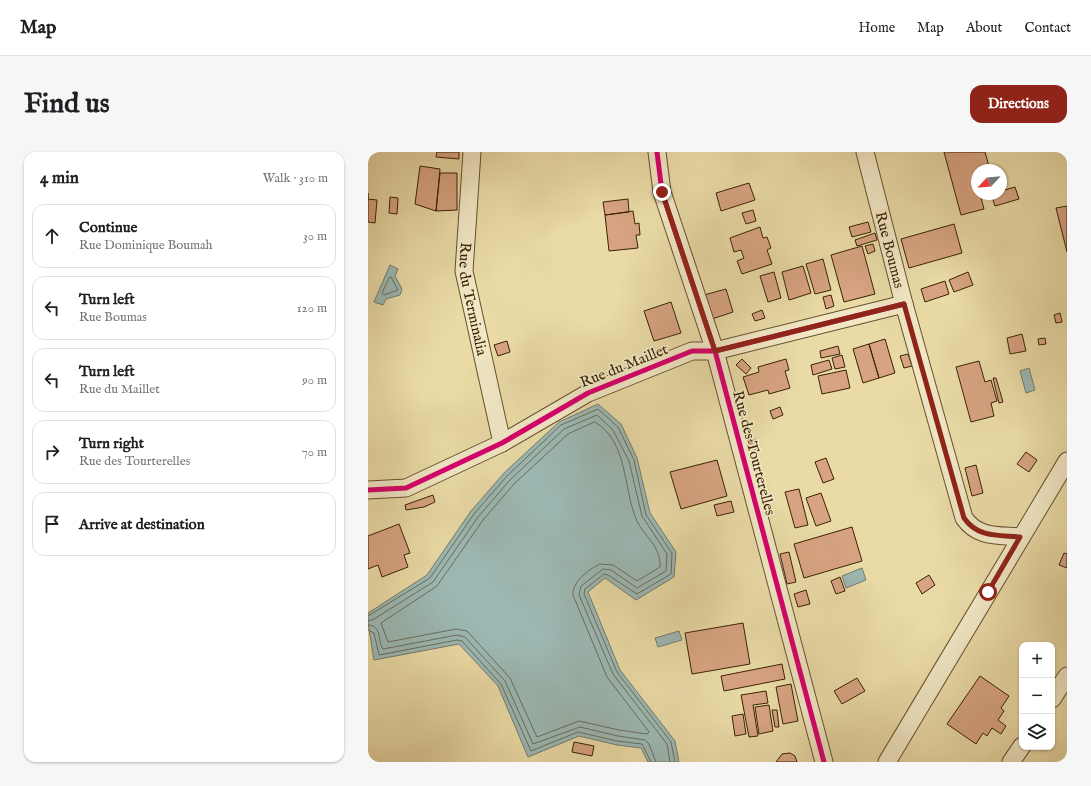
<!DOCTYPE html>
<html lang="en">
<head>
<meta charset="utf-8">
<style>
	:root { --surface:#fff; --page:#f6f6f6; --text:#202124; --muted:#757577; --line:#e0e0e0; --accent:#8f2418 }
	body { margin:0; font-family:"IM FELL English",serif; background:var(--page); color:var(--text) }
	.controls { position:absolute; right:12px; bottom:12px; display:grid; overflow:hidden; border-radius:8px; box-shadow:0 1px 3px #0004 }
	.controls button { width:36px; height:36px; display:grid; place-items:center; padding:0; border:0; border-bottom:1px solid var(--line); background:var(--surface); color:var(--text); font:20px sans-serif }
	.compass { position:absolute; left:603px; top:12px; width:36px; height:36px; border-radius:50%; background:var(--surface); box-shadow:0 1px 3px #0004; rotate:244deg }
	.stop { position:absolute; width:12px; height:12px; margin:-9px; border:3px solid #8f2418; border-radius:50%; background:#fff }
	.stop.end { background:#8f2418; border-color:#fff; box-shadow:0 1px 4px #0008 }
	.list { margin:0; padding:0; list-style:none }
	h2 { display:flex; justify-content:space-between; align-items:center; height:52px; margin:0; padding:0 16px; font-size:17px }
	h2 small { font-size:13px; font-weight:400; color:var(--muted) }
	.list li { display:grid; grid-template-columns:26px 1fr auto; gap:12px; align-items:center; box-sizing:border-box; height:64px; margin:0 8px 8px; padding:0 8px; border:1px solid var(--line); border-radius:12px }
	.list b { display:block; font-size:15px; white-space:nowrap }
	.list p { margin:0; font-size:13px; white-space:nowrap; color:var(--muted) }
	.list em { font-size:13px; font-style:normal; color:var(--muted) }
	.icon { flex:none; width:22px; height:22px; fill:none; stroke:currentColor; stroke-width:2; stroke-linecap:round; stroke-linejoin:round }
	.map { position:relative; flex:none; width:699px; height:610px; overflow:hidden; border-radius:12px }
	header { display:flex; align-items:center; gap:24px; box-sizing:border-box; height:56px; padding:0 20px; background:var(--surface); border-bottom:1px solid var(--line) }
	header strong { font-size:19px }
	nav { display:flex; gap:22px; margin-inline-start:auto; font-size:14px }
	.intro { display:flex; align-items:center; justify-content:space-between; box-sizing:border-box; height:96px; padding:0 24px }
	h1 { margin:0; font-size:28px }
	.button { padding:10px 18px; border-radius:12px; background:var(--accent); color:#fff; font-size:14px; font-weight:700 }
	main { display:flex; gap:24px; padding:0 24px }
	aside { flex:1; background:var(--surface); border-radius:12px; box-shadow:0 1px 3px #0004 }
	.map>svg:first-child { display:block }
	.water { fill:#9cb8b3; stroke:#747c6d }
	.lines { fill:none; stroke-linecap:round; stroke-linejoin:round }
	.shore { stroke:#6a6e5b; stroke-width:1 }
	.building { fill:#d7a382; stroke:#392303 }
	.minor-casing { stroke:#65512c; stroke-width:19 }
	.minor { stroke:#f1e7c5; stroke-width:17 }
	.cycleway-casing { stroke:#f1e7c5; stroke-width:8 }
	.cycleway { stroke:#d6006c; stroke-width:5 }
	.route { stroke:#8f2418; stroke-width:5 }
	.labels { text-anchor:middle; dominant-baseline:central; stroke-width:3.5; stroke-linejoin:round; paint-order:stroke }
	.street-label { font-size:15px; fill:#392303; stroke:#f1e7c5 }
</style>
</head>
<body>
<header>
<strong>Map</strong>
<nav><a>Home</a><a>Map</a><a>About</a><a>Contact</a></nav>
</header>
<div class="intro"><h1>Find us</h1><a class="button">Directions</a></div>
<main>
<aside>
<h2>4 min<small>Walk · 310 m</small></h2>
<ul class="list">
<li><svg class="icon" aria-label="ahead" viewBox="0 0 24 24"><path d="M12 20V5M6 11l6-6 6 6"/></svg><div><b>Continue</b><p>Rue Dominique Boumah</p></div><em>30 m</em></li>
<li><svg class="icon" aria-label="left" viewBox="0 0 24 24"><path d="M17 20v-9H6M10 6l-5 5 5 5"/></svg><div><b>Turn left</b><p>Rue Boumas</p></div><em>120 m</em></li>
<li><svg class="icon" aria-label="left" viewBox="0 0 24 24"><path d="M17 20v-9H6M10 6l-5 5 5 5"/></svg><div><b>Turn left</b><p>Rue du Maillet</p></div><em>90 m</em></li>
<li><svg class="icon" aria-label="right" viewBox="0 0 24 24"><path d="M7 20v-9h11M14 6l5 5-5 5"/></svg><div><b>Turn right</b><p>Rue des Tourterelles</p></div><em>70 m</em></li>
<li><svg class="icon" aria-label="arrive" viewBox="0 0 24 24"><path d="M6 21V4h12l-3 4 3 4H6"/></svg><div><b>Arrive at destination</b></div></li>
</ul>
</aside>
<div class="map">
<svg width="699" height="610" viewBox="0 0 699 610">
	<rect width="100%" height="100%" fill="#e9daa6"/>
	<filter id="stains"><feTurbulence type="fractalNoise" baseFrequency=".005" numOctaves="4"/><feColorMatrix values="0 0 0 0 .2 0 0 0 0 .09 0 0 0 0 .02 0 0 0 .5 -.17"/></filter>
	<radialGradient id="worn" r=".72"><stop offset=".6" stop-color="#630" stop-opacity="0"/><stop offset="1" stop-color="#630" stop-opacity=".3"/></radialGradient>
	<path class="water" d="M22 113 30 117 27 124 34 137 32 143 18 147 15 153 6 150Z
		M661 216 667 238 658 241 652 219Z
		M230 252 253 272 269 306 282 361 308 400 306 425 268 448 237 426 220 440 252 518 307 589 311 610H280L273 596 249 593 211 584 160 605 130 534 91 492 6 508 0 471V461L59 423 103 359 136 321 191 270Z
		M494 416 498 428 478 436 474 424Z
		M311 479 314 488 290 495 287 486Z"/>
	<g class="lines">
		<path class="shore" d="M23 125 30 138 16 143 14 141 21 126Z
			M227 270C260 290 255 335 268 367 276 385 293 393 292 415L269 429 245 413 232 412C221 417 204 430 205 443L239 525 281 580 279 582 251 578 211 569 169 585 142 526 99 479 88 477 20 490 13 471 69 434 115 368 146 332 200 282Z
			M0 464 62 426 106 362 139 324 193 273 230 257 250 275 266 308 278 363 304 401 303 422 269 442 240 423 236 422 217 437 216 442 249 520 303 590 307 610
			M0 469 6 467 65 430 110 365 142 328 196 277 229 263 245 278 261 309 274 364 299 402 298 419 269 436 243 418 235 417 213 434 211 443 245 522 299 592 302 610
			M0 473C15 474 9 489 15 497L89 483 97 485 137 529 165 592 212 575 250 584 277 588 281 592 288 610
			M0 478 6 481 11 503 89 488 94 489 133 532 163 599 210 580 249 589 274 592 283 610"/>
	</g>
	<path class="building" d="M69 0H91V7L68 5Z
		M576 0H617L622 18H609V42H612L616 57 593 63Z
		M52 14 72 17 68 59 47 52Z
		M72 21H89V58L68 59Z
		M381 31 387 48 353 59 348 41Z
		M647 35 651 47 627 54 623 42H633V39Z
		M0 41V47L9 48 7 71 0 70Z
		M22 45 30 46 29 62 21 61Z
		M260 47 261 60 237 63 235 50Z
		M699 54V100L688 56Z
		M385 58 388 69 378 72 374 61Z
		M265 59 267 72 271 71 272 83H268L270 96 241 99 237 63Z
		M500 70 503 80 484 85 481 75Z
		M586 72 594 101 541 116 533 87Z
		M392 75 395 86 399 85 403 96 399 98 404 112 374 122 369 109 376 106 373 98 366 100 362 86Z
		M507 81 509 88 489 94 487 88Z
		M505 92 507 99 500 102 497 94Z
		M494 94 507 142 476 150 463 103Z
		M455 107 463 138 447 142 438 112Z
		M435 114 443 141 421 148 414 120Z
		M406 120 413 146 400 150 392 124Z
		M600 120 605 133 586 140 581 128Z
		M577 129 581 142 557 150 553 137Z
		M358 137 365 160 344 167 336 143Z
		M463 143 466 154 458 157 455 145Z
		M303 150 313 181 286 189 276 159Z
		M394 158 397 166 387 169 384 162Z
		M692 161 694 170 688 171 686 163Z
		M654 182 658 199 642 202 639 186Z
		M677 186 678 192 671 193 670 187Z
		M517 187 527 221 511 226 501 192Z
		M139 189 142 200 130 204 126 193Z
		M501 192 511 226 495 231 485 197Z
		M470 194 472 202 453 206 452 199Z
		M540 202 544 214 536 216 532 204Z
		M474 203 477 215 467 217 464 206Z
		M374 207 383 216 378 222 368 213Z
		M418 207 421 218 417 219 422 236 401 242 400 238 381 243 375 225 391 220 390 215Z
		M461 208 464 217 445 223 443 213Z
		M611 209 617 230 623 228 629 249 623 251 626 264 603 270 588 215Z
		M478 218 482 236 454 242 450 224Z
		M625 226H628L635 250 631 251Z
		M412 255 415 263 405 267 402 259Z
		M378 283H381L383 289 388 287 390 297 382 300Z
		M658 300 669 308 661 320 649 312Z
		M458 306 466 327 455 331 447 310Z
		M349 308 359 344 313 357 302 320Z
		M608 313 615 341 604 344 597 316Z
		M431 337 440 373 427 376 417 340Z
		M453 341 463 369 448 374 438 346Z
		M65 343 67 350 56 355 38 358 37 353Z
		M363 349 366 360 349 364 346 353Z
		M31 372 42 401 36 403 40 415 14 425 10 413 0 417V384Z
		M484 375 494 409 436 426 426 392Z
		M421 400 428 430 419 432 412 402Z
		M696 401 699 402V416L691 413Z
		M561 423 567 433 554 442 548 431Z
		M472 425 477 439 468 442 463 429Z
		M438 438 442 452 430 455 426 442Z
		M375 471 382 512 324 522 317 481Z
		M414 512 417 527 356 539 353 524Z
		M612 524 641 544 633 556 636 559 630 568 638 574 633 582 624 576 619 584 615 581 608 592 579 572Z
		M489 526 497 539 474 552 466 539Z
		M423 532 430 569 415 572 408 535Z
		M398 539 400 551 385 553 390 584 381 585 373 543Z
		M401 553 405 579 391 582 387 555Z
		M404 558H409L411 575H407Z
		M375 562 378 582 367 584 364 564Z
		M206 590 226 594 224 604 204 600Z
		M422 601 427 604 429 610H408L414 602Z"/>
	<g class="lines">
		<g class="minor-casing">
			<g id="minor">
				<path id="s1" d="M104 0 96 119 134 291"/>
				<path d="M289 0 294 40 347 199 456 610"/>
				<path id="s2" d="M497 0 536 152 596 366C610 386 630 383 652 385"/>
				<path d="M0 338 38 336 134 291 220 241 324 199H347L536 152"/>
				<path d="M684 547 699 524"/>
				<path d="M519 610 699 309"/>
				<path d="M643 610 654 594"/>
			</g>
		</g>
		<use href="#minor" class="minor"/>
		<g class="cycleway-casing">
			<path id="cycleway" d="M289 0 294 40 347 199 456 610
				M0 338 38 336 134 291 220 241 324 199H347L536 152"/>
		</g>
		<use href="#cycleway" class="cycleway"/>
	</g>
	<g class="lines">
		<path class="route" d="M294 40 347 199 536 152 596 366C610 386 630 383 652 385L620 440"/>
	</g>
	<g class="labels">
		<g class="street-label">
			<text stroke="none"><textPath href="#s2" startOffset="101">Rue Boumas</textPath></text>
			<text stroke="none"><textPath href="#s1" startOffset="148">Rue du Terminalia</textPath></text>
			<text transform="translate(256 214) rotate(-22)">Rue du Maillet</text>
			<text transform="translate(386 301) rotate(75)">Rue des Tourterelles</text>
		</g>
	</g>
	<rect width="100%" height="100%" filter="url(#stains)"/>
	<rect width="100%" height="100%" fill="url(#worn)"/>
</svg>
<div class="controls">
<button>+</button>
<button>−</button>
<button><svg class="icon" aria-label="layers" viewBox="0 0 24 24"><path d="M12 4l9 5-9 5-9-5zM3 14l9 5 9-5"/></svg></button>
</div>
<svg class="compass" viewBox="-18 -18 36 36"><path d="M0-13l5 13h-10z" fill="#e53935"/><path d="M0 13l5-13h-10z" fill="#757577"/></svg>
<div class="stop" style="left:620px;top:440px"></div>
<div class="stop end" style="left:294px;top:40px"></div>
</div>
</main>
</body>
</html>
